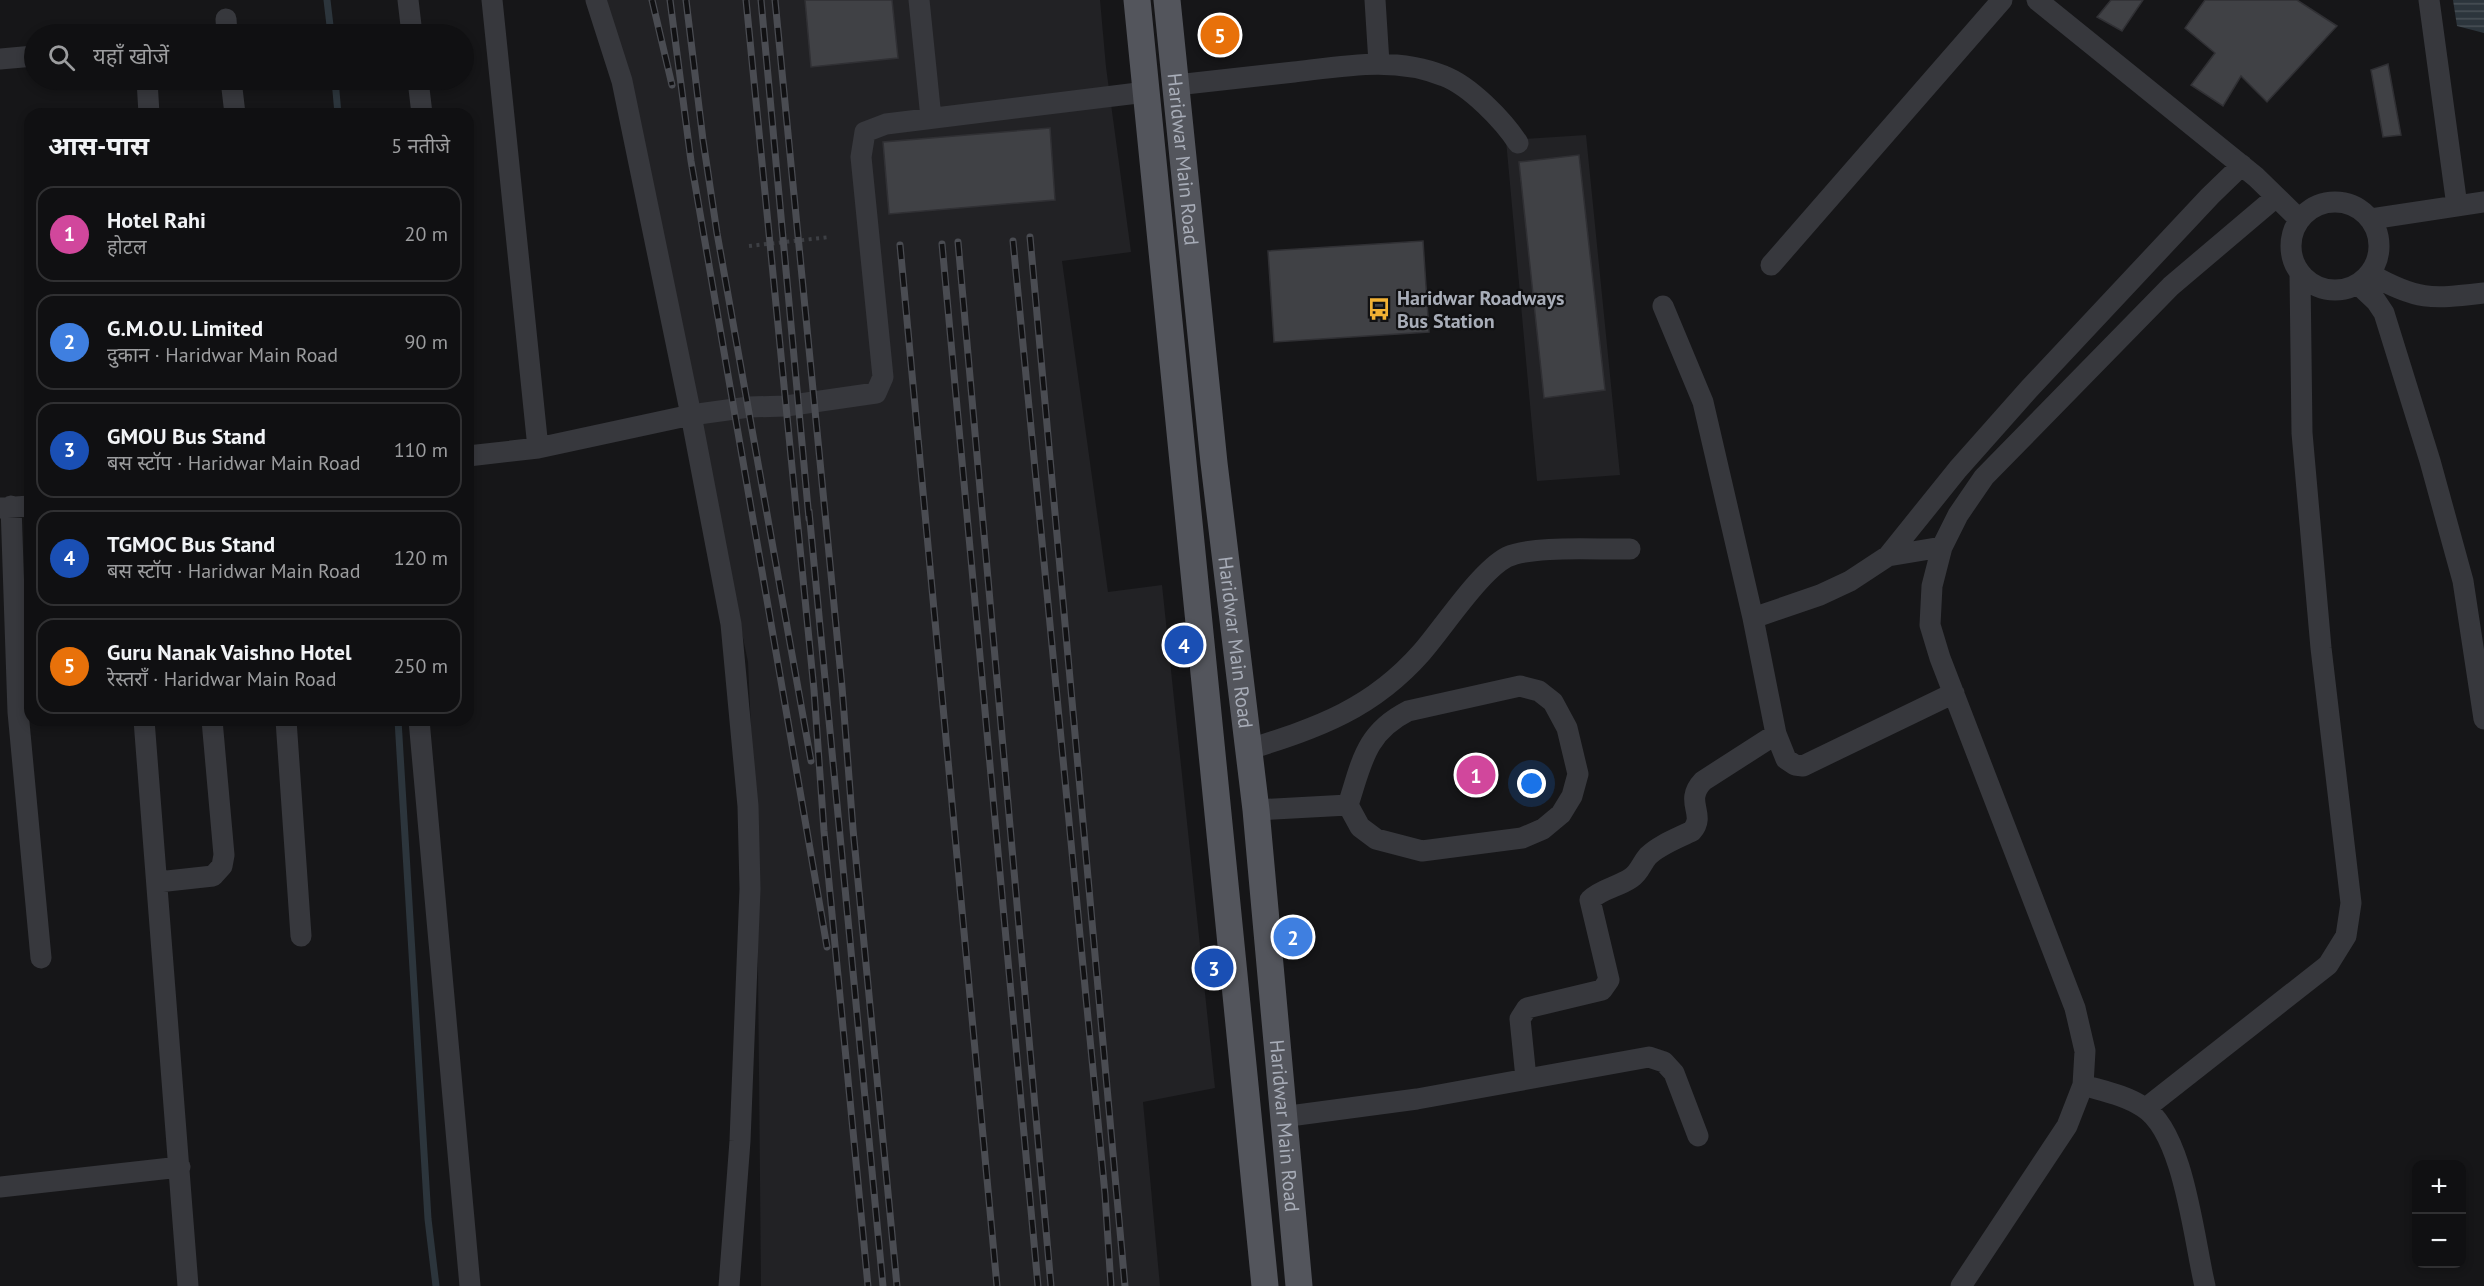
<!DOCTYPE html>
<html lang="hi">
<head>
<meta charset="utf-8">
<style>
	:root { --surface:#101012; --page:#19191b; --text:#f1f3f6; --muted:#9c9d9f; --line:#303032; --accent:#2563eb }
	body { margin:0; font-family:"PT Sans","Noto Sans Devanagari",sans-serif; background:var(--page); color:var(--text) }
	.controls { position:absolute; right:18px; bottom:18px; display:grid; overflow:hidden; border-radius:12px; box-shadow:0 3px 9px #0003 }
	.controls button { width:54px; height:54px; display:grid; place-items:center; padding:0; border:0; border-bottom:2px solid var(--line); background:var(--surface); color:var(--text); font:30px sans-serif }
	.you { position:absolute; left:1532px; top:784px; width:21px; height:21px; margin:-15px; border:4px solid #fff; border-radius:50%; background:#1a73e8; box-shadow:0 0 0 9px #1a73e833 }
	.badge { display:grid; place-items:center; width:39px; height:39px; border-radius:50%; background:var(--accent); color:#fff; font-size:20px; font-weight:700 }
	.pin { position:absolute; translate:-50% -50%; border:3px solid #fff; box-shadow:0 2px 6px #0006 }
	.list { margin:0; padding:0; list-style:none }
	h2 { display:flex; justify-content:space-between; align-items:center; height:78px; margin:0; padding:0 24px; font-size:26px }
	h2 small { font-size:20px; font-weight:400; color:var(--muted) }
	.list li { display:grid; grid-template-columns:39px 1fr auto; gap:18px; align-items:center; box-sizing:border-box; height:96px; margin:0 12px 12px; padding:0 12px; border:2px solid var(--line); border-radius:18px }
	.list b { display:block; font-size:22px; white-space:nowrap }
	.list p { margin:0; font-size:20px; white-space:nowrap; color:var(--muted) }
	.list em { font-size:20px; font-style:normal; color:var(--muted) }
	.icon { flex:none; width:33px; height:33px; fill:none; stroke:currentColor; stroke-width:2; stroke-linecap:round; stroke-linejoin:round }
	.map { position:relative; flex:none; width:2484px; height:1286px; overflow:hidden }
	.search { position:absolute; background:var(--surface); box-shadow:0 3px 9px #0003; left:24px; top:24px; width:450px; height:66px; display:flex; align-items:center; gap:15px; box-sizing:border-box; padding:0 21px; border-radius:33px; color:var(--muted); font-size:22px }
	.panel { position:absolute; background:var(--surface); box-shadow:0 3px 9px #0003; left:24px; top:108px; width:450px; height:618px; border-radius:18px }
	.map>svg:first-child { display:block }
	.built { fill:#222225 }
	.water { fill:url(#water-rules) }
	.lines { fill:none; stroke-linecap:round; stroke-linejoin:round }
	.stream { stroke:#2c353c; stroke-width:7 }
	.building { fill:#404145; stroke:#303034; stroke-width:1.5 }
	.path { stroke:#3d3f44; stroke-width:4; stroke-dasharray:3 4.5; stroke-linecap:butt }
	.minor { stroke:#37383d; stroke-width:21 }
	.major { stroke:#53555c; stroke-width:27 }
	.rail-casing { stroke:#4a4c52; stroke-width:7 }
	.rail { stroke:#111113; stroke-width:4.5; stroke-dasharray:14; stroke-linecap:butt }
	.labels { text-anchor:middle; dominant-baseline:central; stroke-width:4.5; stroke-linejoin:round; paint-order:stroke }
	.street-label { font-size:20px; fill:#a8adb8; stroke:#111113 }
	.poi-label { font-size:20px; font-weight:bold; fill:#a8adb8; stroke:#111113; text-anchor:start }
</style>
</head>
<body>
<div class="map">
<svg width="2484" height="1286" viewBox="0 0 2484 1286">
	<defs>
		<pattern id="water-rules" width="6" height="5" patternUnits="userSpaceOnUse" patternTransform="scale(1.5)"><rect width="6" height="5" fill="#2c353c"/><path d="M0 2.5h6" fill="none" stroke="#485056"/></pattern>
	</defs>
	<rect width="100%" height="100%" fill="#161618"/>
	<path class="built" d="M606 0H1100L1106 67 1131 252 1062 261 1108 592 1162 585 1215 1088 1143 1102 1160 1286H761L757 863 748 662 623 59Z
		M1586 135 1620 475 1537 481 1506 140Z"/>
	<path class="water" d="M2453 0H2484V33L2457 26Z"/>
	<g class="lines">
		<path class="stream" d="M327 0 331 34
			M335 80 338 114
			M398 720 428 1219 436 1286"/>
	</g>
	<path class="building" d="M805 0H892L898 58 811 67Z
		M2111 0H2143L2122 31 2097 17Z
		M2205 0H2297L2337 26 2267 102 2241 76 2223 106 2191 85 2215 53 2185 28Z
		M2388 64 2401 135 2383 137 2371 70Z
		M1050 128 1055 200 889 214 883 142Z
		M1579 155 1605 390 1544 398 1519 162Z
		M1423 241 1429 332 1274 342 1268 251Z"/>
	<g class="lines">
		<path class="path" d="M749 246 830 237"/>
		<path class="minor" d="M408 0 412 34
			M492 0 538 448
			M596 0 622 81 691 415 731 624 748 806 750 889 740 1141 729 1286
			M919 0 931 118
			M1375 0 1379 63
			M2037 0 2256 177 2299 219
			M2429 0 2457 206
			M226 19 227 34
			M0 59 34 56
			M147 80 149 114
			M231 80 235 114
			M418 80 422 114
			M1175 85C1215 81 1255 76 1294 72 1344 66 1396 56 1444 76 1470 86 1503 120 1518 143
			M2291 246a44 44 0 1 1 88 0a44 44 0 1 1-88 0Z
			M2371 219 2484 202
			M1771 265 2002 0
			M2370 274C2418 301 2431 299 2484 293
			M2358 284 2376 301 2384 313 2430 461 2463 581 2484 719
			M1663 306 1703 402 1753 618 1776 734 1786 759 1795 765 1803 766 1954 693
			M468 456 538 448 691 415 749 407 786 406 876 393 883 377 861 157 865 132 886 124 1146 92
			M11 506 18 712 41 958
			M0 508 30 506
			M1888 556 1942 547
			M1753 618 1820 595 1850 581 1888 556 1958 469 2029 389 2210 196 2242 165
			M144 720 188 1286
			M286 720 301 936
			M419 720 470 1286
			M1250 749C1319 727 1372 709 1422 652 1443 628 1480 571 1507 557 1533 545 1599 550 1630 549
			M1256 810 1348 805 1360 827 1376 839 1422 851 1522 838 1543 829 1561 814 1572 796 1578 774 1567 728 1553 702 1539 691 1520 686 1408 711C1365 733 1362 762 1348 805
			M158 882 213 876 222 866 224 855 212 720
			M1526 1078 1520 1019 1527 1008 1602 990 1609 980 1590 900C1601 889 1618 887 1631 878 1640 872 1641 864 1648 856 1659 845 1678 838 1692 831 1707 814 1683 802 1703 781L1776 734
			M2083 1085C2103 1091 2125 1095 2143 1107 2184 1132 2194 1241 2205 1286
			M2146 1108 2328 965 2346 936 2351 903 2321 648 2302 433 2300 274
			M1282 1117 1417 1099 1649 1057 1664 1062 1674 1073 1698 1136
			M0 1187 180 1167
			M1961 1286 2067 1126 2083 1085 2085 1051 2075 1008 1940 658 1930 625 1932 586 1942 547 1958 515 1984 477 2171 286 2276 197"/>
		<g class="major">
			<path d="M1137 0 1265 1286"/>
			<path id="s1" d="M1167 0 1214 463 1256 810 1299 1286"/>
		</g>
		<g class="rail-casing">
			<path id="rail" d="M652 0 672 85
				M670 0 691 161 827 947
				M686 0 703 140 717 233 811 761
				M746 0 814 690 824 831 868 1286
				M761 0 809 519
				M775 0 842 687 853 829 897 1286
				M1030 237 1125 1286
				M1013 241 1105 1194 1111 1286
				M958 242 1051 1286
				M942 244 1038 1286
				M900 245 997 1286
				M809 511 883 1286"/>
		</g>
		<use href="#rail" class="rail"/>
	</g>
	<defs>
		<g id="bus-bare" transform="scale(1.8)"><path d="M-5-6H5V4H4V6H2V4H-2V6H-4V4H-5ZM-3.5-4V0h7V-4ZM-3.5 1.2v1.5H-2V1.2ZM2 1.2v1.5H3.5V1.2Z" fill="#f2b134" stroke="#111113" stroke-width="2.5" paint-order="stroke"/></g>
	</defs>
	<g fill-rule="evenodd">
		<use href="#bus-bare" x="1379" y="309"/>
	</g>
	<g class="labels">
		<g class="street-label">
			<text stroke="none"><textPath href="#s1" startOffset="160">Haridwar Main Road</textPath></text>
			<text stroke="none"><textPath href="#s1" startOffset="646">Haridwar Main Road</textPath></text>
			<text stroke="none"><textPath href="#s1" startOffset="1132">Haridwar Main Road</textPath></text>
		</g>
		<g class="poi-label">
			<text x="1397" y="298">Haridwar Roadways<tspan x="1397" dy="23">Bus Station</tspan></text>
		</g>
	</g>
</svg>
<div class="controls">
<button>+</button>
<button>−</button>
</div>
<div class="you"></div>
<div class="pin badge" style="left:1476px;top:775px;background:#d1479c">1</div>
<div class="pin badge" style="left:1293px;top:937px;background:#3f7fe0">2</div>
<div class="pin badge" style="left:1214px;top:968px;background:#1a4fb4">3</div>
<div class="pin badge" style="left:1184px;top:645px;background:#1a4fb4">4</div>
<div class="pin badge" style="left:1220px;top:35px;background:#e8710a">5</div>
<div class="search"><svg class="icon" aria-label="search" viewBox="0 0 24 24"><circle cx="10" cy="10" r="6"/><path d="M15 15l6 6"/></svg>यहाँ खोजें</div>
<section class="panel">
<h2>आस-पास<small>5 नतीजे</small></h2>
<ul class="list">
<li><span class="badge" style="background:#d1479c">1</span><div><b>Hotel Rahi</b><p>होटल</p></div><em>20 m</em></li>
<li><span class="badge" style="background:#3f7fe0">2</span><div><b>G.M.O.U. Limited</b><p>दुकान · Haridwar Main Road</p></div><em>90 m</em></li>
<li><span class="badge" style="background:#1a4fb4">3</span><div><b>GMOU Bus Stand</b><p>बस स्टॉप · Haridwar Main Road</p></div><em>110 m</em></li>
<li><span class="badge" style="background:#1a4fb4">4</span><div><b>TGMOC Bus Stand</b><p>बस स्टॉप · Haridwar Main Road</p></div><em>120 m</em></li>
<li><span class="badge" style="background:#e8710a">5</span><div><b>Guru Nanak Vaishno Hotel</b><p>रेस्तराँ · Haridwar Main Road</p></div><em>250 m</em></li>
</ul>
</section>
</div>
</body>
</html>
